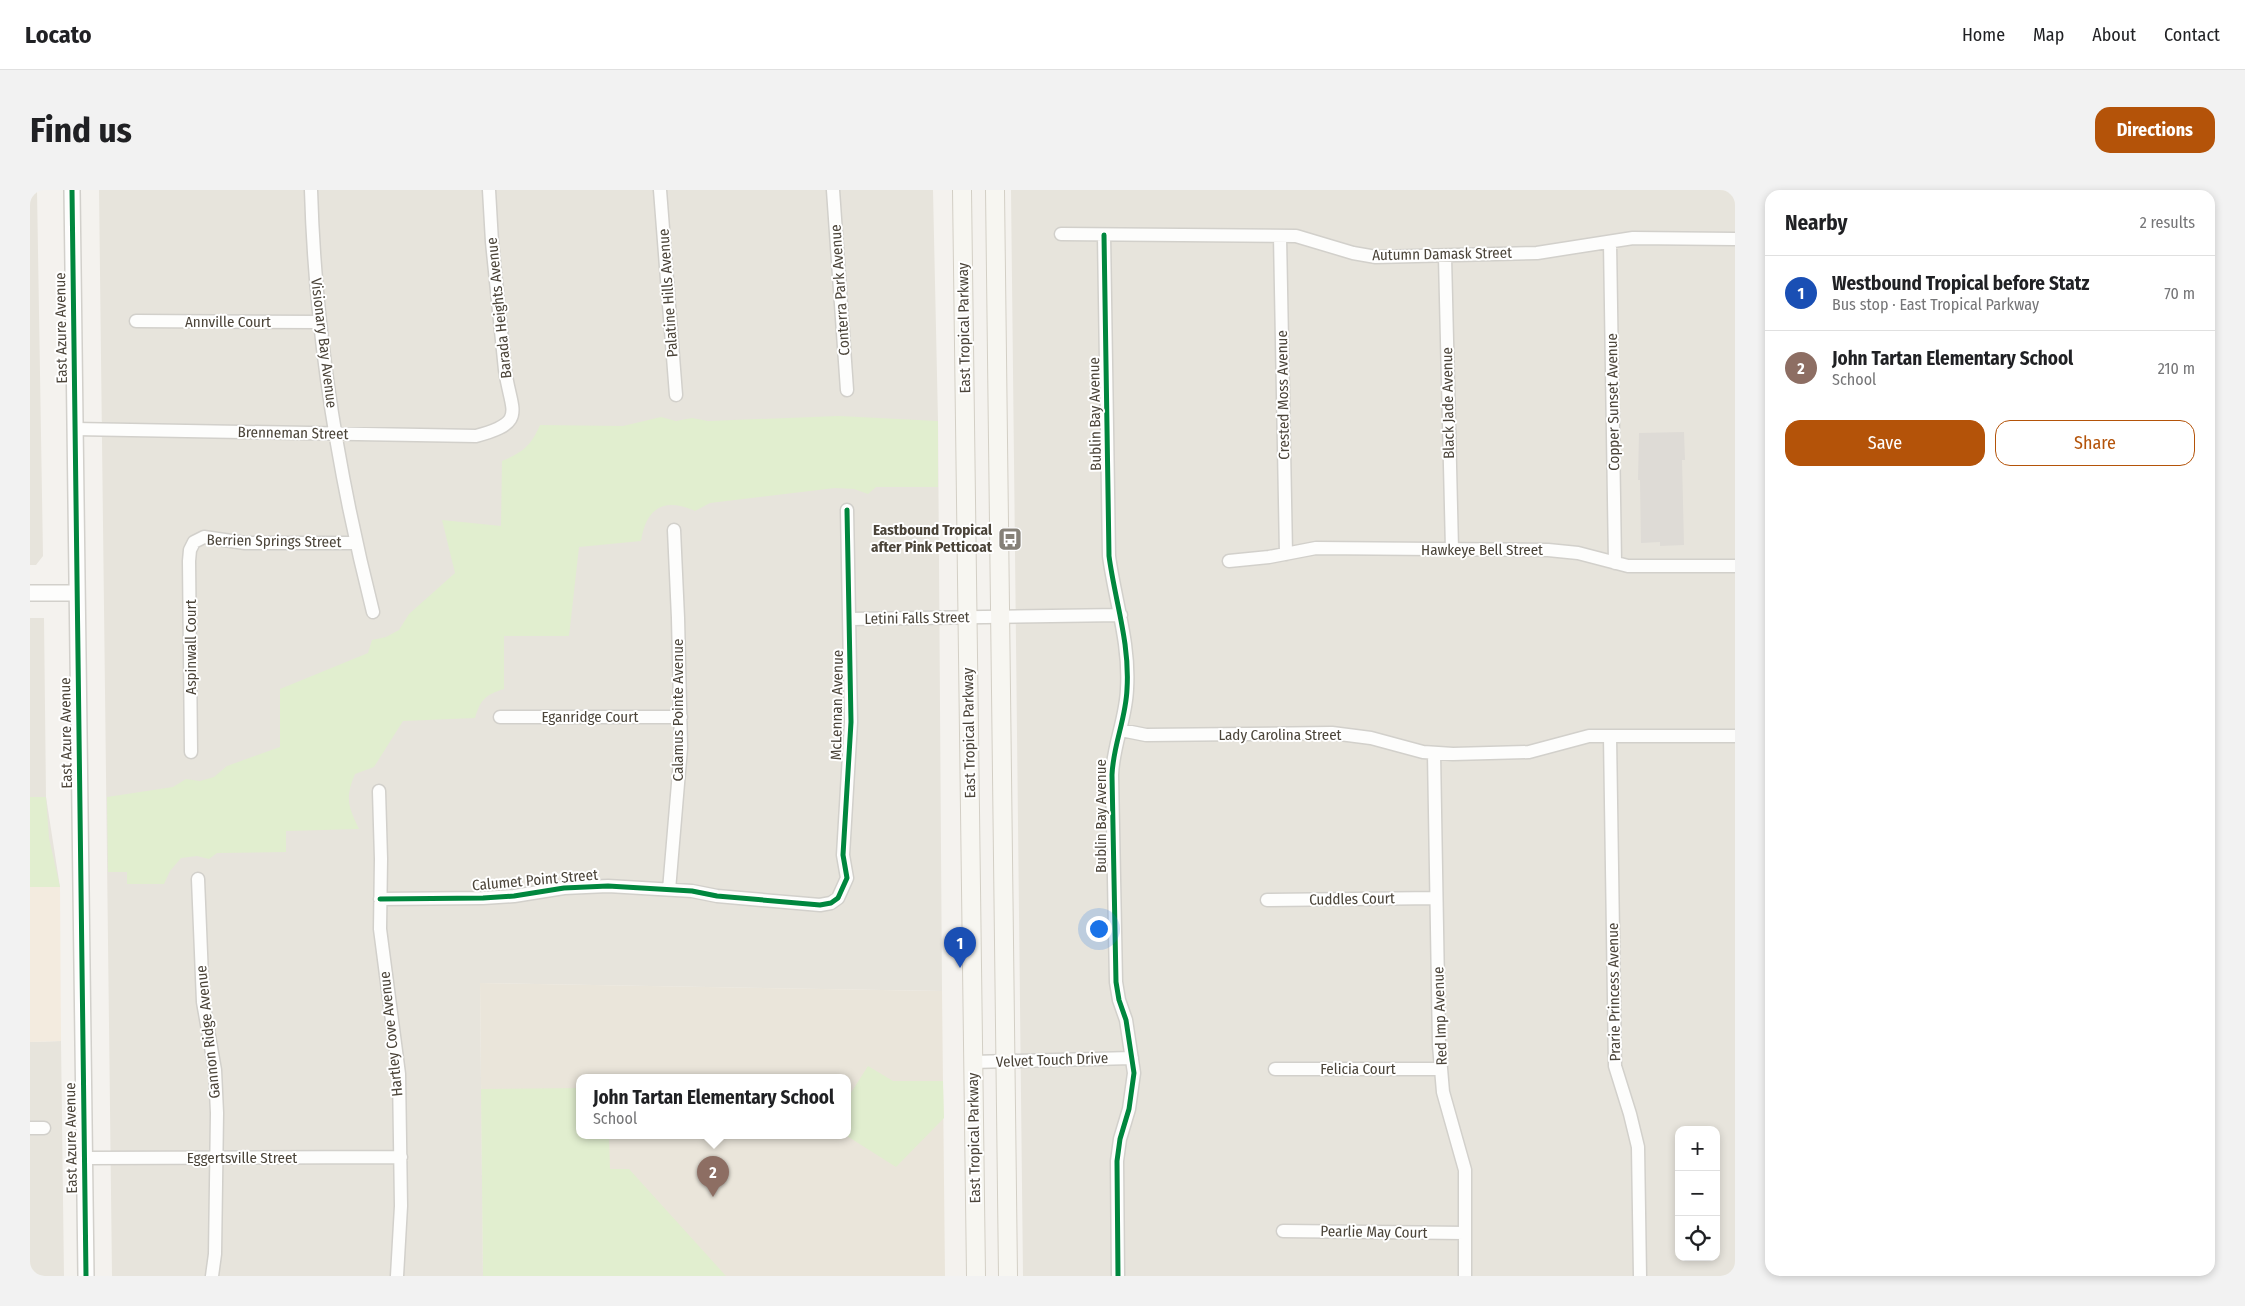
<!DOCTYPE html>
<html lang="en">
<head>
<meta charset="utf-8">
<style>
	:root { --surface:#fff; --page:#f2f2f2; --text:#202124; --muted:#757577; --line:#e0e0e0; --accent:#b45309 }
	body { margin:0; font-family:"Fira Sans Condensed",sans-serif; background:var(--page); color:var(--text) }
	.controls { position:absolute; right:15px; bottom:15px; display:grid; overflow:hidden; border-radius:10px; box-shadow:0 2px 8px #0003 }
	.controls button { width:45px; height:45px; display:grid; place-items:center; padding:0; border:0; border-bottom:1px solid var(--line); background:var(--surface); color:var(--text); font:25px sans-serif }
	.you { position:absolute; left:1068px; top:738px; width:18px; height:18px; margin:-12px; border:4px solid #fff; border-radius:50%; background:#1a73e8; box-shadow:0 0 0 8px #1a73e833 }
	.badge { display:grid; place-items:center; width:32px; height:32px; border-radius:50%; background:var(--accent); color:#fff; font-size:16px; font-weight:700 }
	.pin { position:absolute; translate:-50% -41px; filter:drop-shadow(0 1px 2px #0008) }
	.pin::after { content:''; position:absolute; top:26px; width:18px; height:15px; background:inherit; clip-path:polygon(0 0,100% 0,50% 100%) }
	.popup { position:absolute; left:546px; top:884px; width:275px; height:65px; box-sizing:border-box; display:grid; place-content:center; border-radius:10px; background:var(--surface); filter:drop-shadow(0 1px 4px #0005); font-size:16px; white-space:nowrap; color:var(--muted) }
	.popup b { font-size:19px; color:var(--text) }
	.popup::after { content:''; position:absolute; left:50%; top:100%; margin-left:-10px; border:10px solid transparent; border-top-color:var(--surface) }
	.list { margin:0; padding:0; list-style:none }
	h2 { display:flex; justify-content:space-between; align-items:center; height:65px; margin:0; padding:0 20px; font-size:21px }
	h2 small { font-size:16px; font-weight:400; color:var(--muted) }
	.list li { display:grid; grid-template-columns:32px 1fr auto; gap:15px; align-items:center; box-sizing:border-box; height:75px; padding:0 20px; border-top:1px solid var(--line) }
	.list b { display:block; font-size:19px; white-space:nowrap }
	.list p { margin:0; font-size:16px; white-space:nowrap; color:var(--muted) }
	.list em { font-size:16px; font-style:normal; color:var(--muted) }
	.actions { display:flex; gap:10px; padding:15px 20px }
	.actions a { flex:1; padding:11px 0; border:1px solid var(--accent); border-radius:15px; text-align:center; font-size:18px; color:var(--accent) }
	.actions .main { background:var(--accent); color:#fff }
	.icon { flex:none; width:28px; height:28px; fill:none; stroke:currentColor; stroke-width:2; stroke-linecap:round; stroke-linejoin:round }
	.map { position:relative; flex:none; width:1705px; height:1086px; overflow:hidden; border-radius:15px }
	header { display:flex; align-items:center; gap:30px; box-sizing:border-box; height:70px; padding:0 25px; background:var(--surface); border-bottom:1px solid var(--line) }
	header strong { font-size:24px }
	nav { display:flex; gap:28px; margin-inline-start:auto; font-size:18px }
	.intro { display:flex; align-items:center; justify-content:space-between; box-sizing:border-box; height:120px; padding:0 30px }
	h1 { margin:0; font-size:35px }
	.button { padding:12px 22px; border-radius:15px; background:var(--accent); color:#fff; font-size:18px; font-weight:700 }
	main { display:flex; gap:30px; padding:0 30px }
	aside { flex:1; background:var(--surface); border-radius:15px; box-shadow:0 2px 8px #0003 }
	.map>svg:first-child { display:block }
	.residential { fill:#e7e4dc; fill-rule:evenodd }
	.commercial { fill:#f3ebdf }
	.education { fill:#eae5da; fill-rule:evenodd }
	.green { fill:#e1eecf }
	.building { fill:#dedbd6 }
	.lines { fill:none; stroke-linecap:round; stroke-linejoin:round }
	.minor-casing { stroke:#d2d0cb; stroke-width:15 }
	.tertiary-casing { stroke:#d2d0cb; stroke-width:18 }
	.secondary-casing { stroke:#d3cfc5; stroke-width:20 }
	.minor { stroke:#fdfdfc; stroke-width:12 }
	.tertiary { stroke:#fdfdfc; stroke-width:15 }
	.secondary { stroke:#f7f6f1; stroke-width:18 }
	.cycleway-casing { stroke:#fff; stroke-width:8 }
	.cycleway { stroke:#00873e; stroke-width:5 }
	.labels { text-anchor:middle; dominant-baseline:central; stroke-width:4; stroke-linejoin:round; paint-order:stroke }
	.street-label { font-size:15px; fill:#4b4439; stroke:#fff }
	.poi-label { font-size:15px; font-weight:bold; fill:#4b4439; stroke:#fff; text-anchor:end }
</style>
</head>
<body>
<header>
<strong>Locato</strong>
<nav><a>Home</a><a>Map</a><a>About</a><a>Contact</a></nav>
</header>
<div class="intro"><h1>Find us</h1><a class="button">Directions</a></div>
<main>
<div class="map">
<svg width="1705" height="1086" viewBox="0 0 1705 1086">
	<rect width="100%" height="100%" fill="#f4f2ee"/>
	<path class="residential" d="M0 0H7L13 366 6 375H0Z
		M69 0H903L908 231 912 801 450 793 453 1086H82Z
		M981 0H1705V1086H993ZM1649 940H1686V1067H1649Z
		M0 428H14L16 607 30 697H0Z
		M31 851 34 1086H0V852Z"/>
	<path class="commercial" d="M0 697H30L31 851 0 852Z"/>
	<path class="education" d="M450 793 912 801 915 1086H453ZM549 888H817V946H549Z"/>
	<path class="green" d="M809 226 908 231V297H846L838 304 824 299 805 298 680 313 665 321C634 307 616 318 611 351L549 357 539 446H474V499C455 505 451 509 445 528L373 531 344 577 325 584C315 608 318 616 329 639L256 641V662L187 663 179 669 167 666 151 668 140 681 134 694H97V682H78L77 607 143 597 156 589 170 591 184 587 197 576 250 557V499L338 463 342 450 356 447 369 440 379 424 425 383 412 330 471 336 472 271C493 262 501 256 510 235L593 236 631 227 646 231 662 228 678 231Z
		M0 607H16L19 648 30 697H0Z
		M838 876 863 891H913L914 928 866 977 817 946V909Z
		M549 898V946H579L580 979H599L696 1086H453L451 899Z"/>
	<path class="building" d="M1654 242 1655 270H1652L1654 355 1630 356V352L1611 353 1610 290H1608L1609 243Z"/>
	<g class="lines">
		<g class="minor-casing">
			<path id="minor" d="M281 0C285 142 308 284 343 422
				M630 0 646 205
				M803 0 817 200
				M1031 44 1266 46 1323 63 1346 67 1507 63 1603 48 1705 49
				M1074 45 1079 366C1085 411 1100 453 1097 499 1096 529 1083 555 1082 585L1086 792 1089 810 1096 830 1104 883 1099 919 1090 949 1087 971 1088 1086
				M1250 46 1256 364
				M1580 52 1585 373
				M1415 67 1422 359
				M106 131 290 132
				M45 239 446 246C498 232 481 222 475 180L462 52 459 0
				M1199 371 1239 367 1286 358 1518 360 1548 363 1598 376H1705
				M820 429 1091 425
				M470 527H651
				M1091 540 1116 545 1302 543 1341 548 1393 562 1423 564 1499 562 1559 546H1705
				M1580 546 1585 876 1600 924 1608 957 1610 1086
				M161 562 159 371 160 360 164 352 174 347 215 353H325
				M1404 563 1409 855 1413 902 1435 980V1086
				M349 601 351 669 350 739 369 884 371 1016 367 1086
				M168 689 173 812 185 880 187 923 185 1064 182 1086
				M639 700 651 558 648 428 644 340
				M350 709 453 708 484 706 534 698 578 696 662 701 687 706 790 715 801 713 808 708 817 688 813 665 821 532 817 320
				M1237 710 1406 708
				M943 872 1102 868
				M1245 879H1411
				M0 938H14
				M54 968 371 967
				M1253 1041 1435 1043"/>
		</g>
		<g class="tertiary-casing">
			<path id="tertiary" d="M42 0 56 1086
				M0 403H47"/>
		</g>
		<g class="secondary-casing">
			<path id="secondary" d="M932 0 946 1086
				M965 0 978 1086"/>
		</g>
		<use href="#minor" class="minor"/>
		<use href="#tertiary" class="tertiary"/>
		<use href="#secondary" class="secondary"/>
		<g class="cycleway-casing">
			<path id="cycleway" d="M42 0 56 1086
				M1074 45 1079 366C1085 411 1100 453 1097 499 1096 529 1083 555 1082 585L1086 792 1089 810 1096 830 1104 883 1099 919 1090 949 1087 971 1088 1086
				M350 709 453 708 484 706 534 698 578 696 662 701 687 706 790 715 801 713 808 708 817 688 813 665 821 532 817 320"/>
		</g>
		<use href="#cycleway" class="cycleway"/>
	</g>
	<defs>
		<g id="bus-square" transform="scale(1.25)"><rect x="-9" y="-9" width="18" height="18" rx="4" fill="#868178" stroke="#fff"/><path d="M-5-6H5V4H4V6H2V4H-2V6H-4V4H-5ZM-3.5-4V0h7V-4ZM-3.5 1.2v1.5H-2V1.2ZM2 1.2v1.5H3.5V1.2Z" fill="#fff"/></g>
	</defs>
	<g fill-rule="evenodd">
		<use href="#bus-square" x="980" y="349"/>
	</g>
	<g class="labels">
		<g class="street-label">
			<text transform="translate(1412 64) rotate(-1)">Autumn Damask Street</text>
			<text transform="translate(810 100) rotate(-94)">Conterra Park Avenue</text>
			<text transform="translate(638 103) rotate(-94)">Palatine Hills Avenue</text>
			<text transform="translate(469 118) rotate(-96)">Barada Heights Avenue</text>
			<text x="198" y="132">Annville Court</text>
			<text transform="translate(31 138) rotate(-91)">East Azure Avenue</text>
			<text transform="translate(934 138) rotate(-91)">East Tropical Parkway</text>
			<text transform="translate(294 153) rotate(83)">Visionary Bay Avenue</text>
			<text transform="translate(1253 205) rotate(-91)">Crested Moss Avenue</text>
			<text transform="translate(1583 212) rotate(-91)">Copper Sunset Avenue</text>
			<text transform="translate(1418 213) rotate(-91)">Black Jade Avenue</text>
			<text transform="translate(1065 224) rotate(-91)">Bublin Bay Avenue</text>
			<text transform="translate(263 243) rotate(1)">Brenneman Street</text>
			<text transform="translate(244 351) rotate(1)">Berrien Springs Street</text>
			<text x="1452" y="360">Hawkeye Bell Street</text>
			<text transform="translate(887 428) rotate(-1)">Letini Falls Street</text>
			<text transform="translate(161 457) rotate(-90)">Aspinwall Court</text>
			<text transform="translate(807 515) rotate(-89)">McLennan Avenue</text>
			<text transform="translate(648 520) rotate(-90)">Calamus Pointe Avenue</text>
			<text x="560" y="527">Eganridge Court</text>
			<text transform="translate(36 543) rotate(-91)">East Azure Avenue</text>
			<text transform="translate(939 543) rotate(-91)">East Tropical Parkway</text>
			<text x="1250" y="545">Lady Carolina Street</text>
			<text transform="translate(1071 626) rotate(-90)">Bublin Bay Avenue</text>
			<text transform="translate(505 690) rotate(-5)">Calumet Point Street</text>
			<text transform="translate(1322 709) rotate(-1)">Cuddles Court</text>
			<text transform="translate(1584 802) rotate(-91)">Prarie Princess Avenue</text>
			<text transform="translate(1410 826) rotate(-92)">Red Imp Avenue</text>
			<text transform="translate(178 842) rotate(-96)">Gannon Ridge Avenue</text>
			<text transform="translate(361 844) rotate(-96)">Hartley Cove Avenue</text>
			<text transform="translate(1022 870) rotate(-2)">Velvet Touch Drive</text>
			<text x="1328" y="879">Felicia Court</text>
			<text transform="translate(41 948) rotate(-91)">East Azure Avenue</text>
			<text transform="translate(944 948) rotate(-91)">East Tropical Parkway</text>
			<text x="212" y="968">Eggertsville Street</text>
			<text transform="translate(1344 1042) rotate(1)">Pearlie May Court</text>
		</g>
		<g class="poi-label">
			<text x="962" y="340">Eastbound Tropical<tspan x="962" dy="17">after Pink Petticoat</tspan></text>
		</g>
	</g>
</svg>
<div class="controls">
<button>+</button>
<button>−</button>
<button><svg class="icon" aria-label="locate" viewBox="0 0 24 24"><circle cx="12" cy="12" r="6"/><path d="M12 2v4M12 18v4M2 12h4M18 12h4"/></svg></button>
</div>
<div class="you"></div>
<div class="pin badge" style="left:930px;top:778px;background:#1a4fb4">1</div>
<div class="pin badge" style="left:683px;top:1007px;background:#8d6e63">2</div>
<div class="popup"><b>John Tartan Elementary School</b>School</div>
</div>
<aside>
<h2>Nearby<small>2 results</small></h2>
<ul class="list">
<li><span class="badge" style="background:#1a4fb4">1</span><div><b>Westbound Tropical before Statz</b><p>Bus stop · East Tropical Parkway</p></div><em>70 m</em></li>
<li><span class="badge" style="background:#8d6e63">2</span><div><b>John Tartan Elementary School</b><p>School</p></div><em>210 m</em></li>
</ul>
<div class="actions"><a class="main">Save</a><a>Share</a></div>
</aside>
</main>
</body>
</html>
